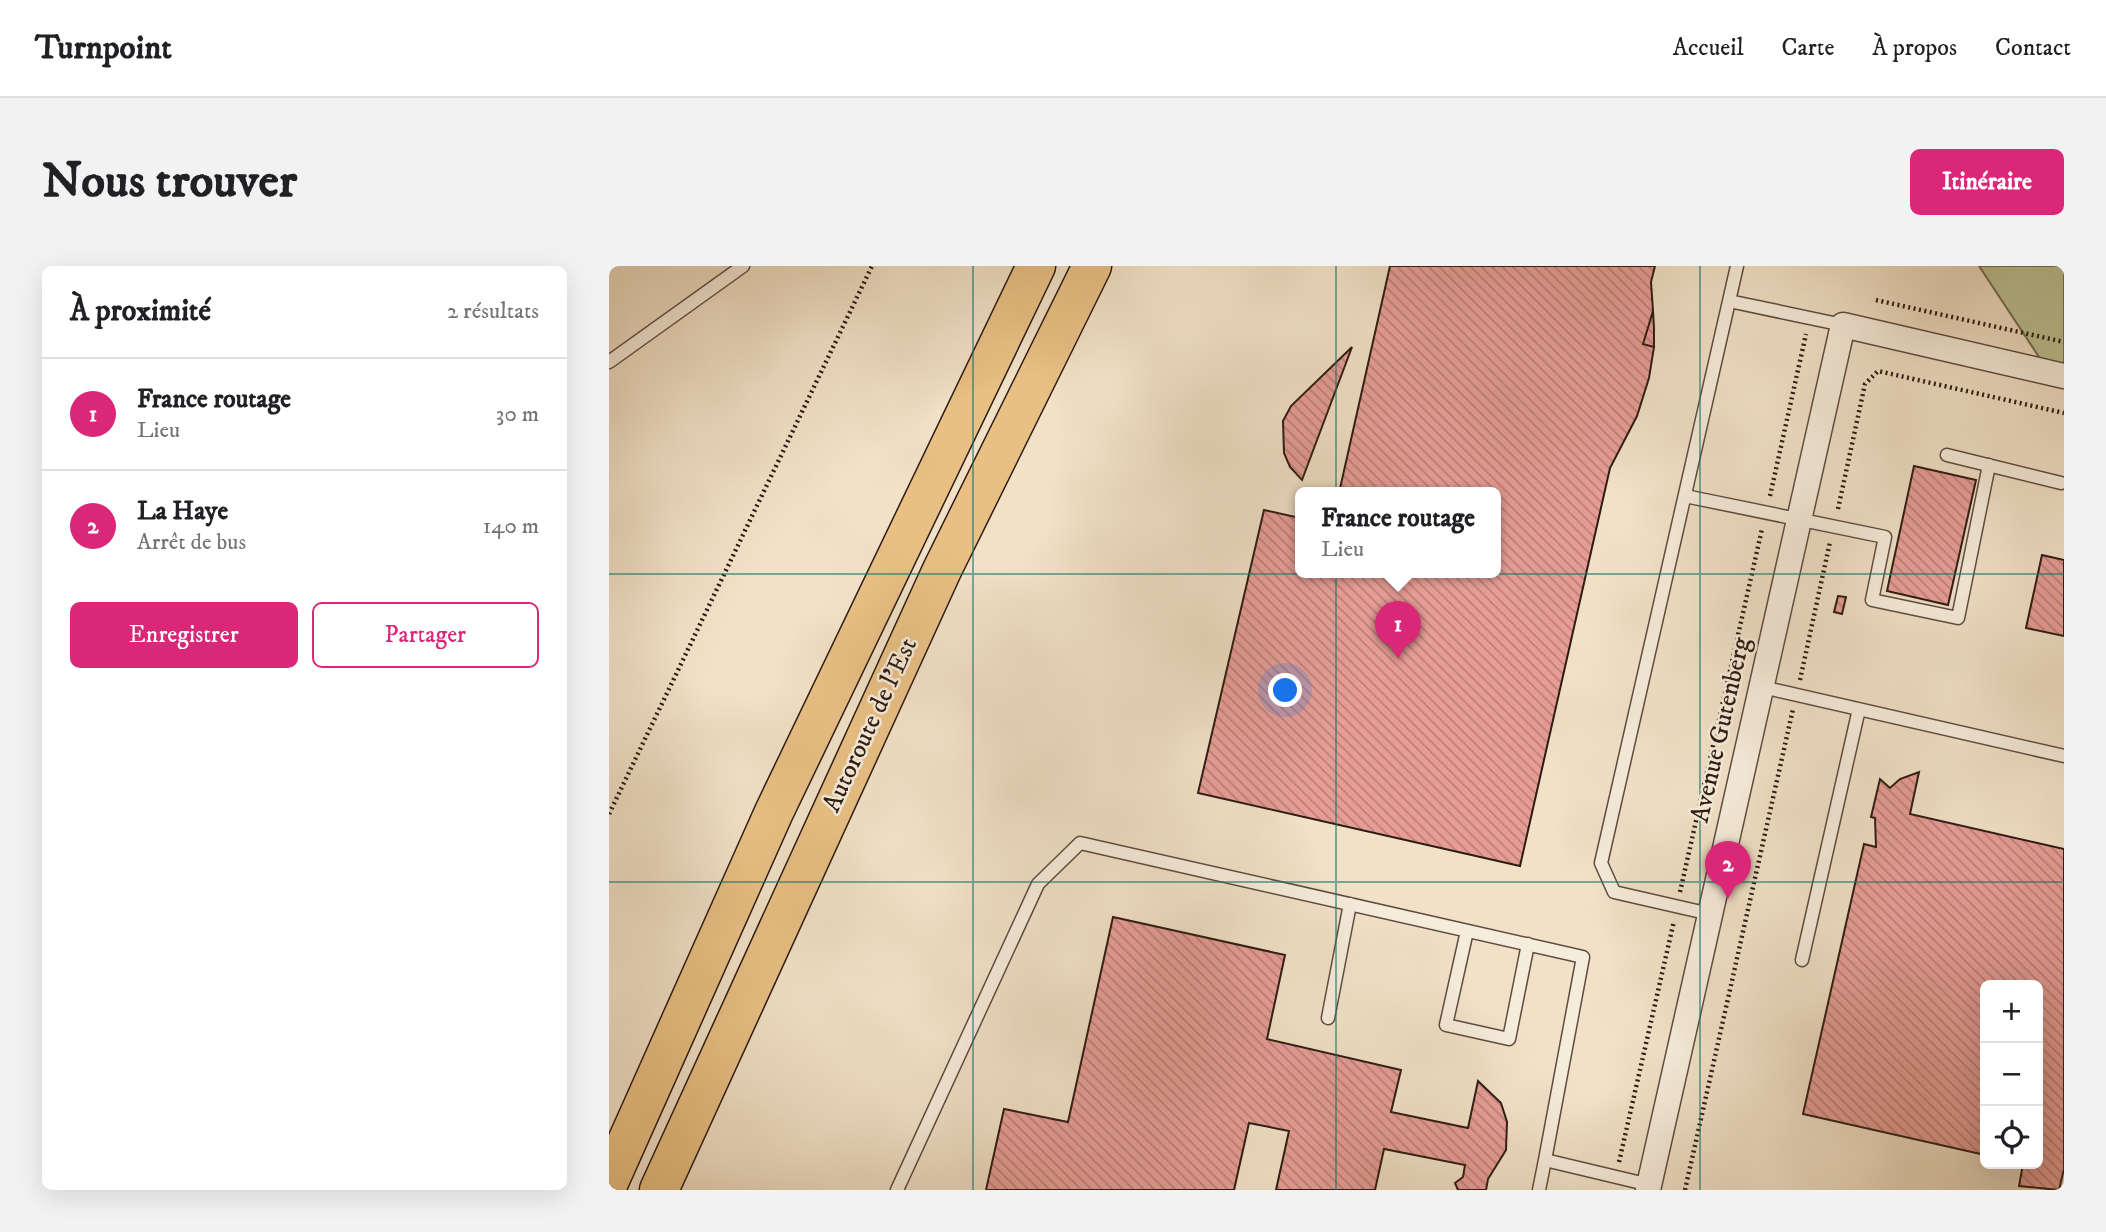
<!DOCTYPE html>
<html lang="fr">
<head>
<meta charset="utf-8">
<style>
	:root { --surface:#fff; --page:#f2f2f2; --text:#202124; --muted:#757577; --line:#e0e0e0; --accent:#db2777 }
	body { margin:0; font-family:"IM FELL DW Pica",serif; background:var(--page); color:var(--text) }
	.controls { position:absolute; right:21px; bottom:21px; display:grid; overflow:hidden; border-radius:10px; box-shadow:0 7px 28px #0002 }
	.controls button { width:63px; height:63px; display:grid; place-items:center; padding:0; border:0; border-bottom:2px solid var(--line); background:var(--surface); color:var(--text); font:35px sans-serif }
	.you { position:absolute; left:677px; top:425px; width:24px; height:24px; margin:-18px; border:5px solid #fff; border-radius:50%; background:#1a73e8; box-shadow:0 0 0 10px #1a73e833 }
	.badge { display:grid; place-items:center; width:46px; height:46px; border-radius:50%; background:var(--accent); color:#fff; font-size:23px; font-weight:700 }
	.pin { position:absolute; translate:-50% -58px; filter:drop-shadow(0 2px 4px #0008) }
	.pin::after { content:''; position:absolute; top:37px; width:24px; height:21px; background:inherit; clip-path:polygon(0 0,100% 0,50% 100%) }
	.popup { position:absolute; left:686px; top:221px; width:206px; height:91px; box-sizing:border-box; display:grid; place-content:center; border-radius:10px; background:var(--surface); filter:drop-shadow(0 2px 5px #0005); font-size:23px; white-space:nowrap; color:var(--muted) }
	.popup b { font-size:26px; color:var(--text) }
	.popup::after { content:''; position:absolute; left:50%; top:100%; margin-left:-14px; border:14px solid transparent; border-top-color:var(--surface) }
	.list { margin:0; padding:0; list-style:none }
	h2 { display:flex; justify-content:space-between; align-items:center; height:91px; margin:0; padding:0 28px; font-size:30px }
	h2 small { font-size:23px; font-weight:400; color:var(--muted) }
	.list li { display:grid; grid-template-columns:46px 1fr auto; gap:21px; align-items:center; box-sizing:border-box; height:112px; padding:0 28px; border-top:2px solid var(--line) }
	.list b { display:block; font-size:26px; white-space:nowrap }
	.list p { margin:0; font-size:23px; white-space:nowrap; color:var(--muted) }
	.list em { font-size:23px; font-style:normal; color:var(--muted) }
	.actions { display:flex; gap:14px; padding:21px 28px }
	.actions a { flex:1; padding:16px 0; border:2px solid var(--accent); border-radius:10px; text-align:center; font-size:24px; color:var(--accent) }
	.actions .main { background:var(--accent); color:#fff }
	.icon { flex:none; width:38px; height:38px; fill:none; stroke:currentColor; stroke-width:2; stroke-linecap:round; stroke-linejoin:round }
	.map { position:relative; flex:none; width:1455px; height:924px; overflow:hidden; border-radius:10px }
	header { display:flex; align-items:center; gap:42px; box-sizing:border-box; height:98px; padding:0 35px; background:var(--surface); border-bottom:2px solid var(--line) }
	header strong { font-size:33px }
	nav { display:flex; gap:38px; margin-inline-start:auto; font-size:24px }
	.intro { display:flex; align-items:center; justify-content:space-between; box-sizing:border-box; height:168px; padding:0 42px }
	h1 { margin:0; font-size:49px }
	.button { padding:18px 32px; border-radius:10px; background:var(--accent); color:#fff; font-size:24px; font-weight:700 }
	main { display:flex; gap:42px; padding:0 42px }
	aside { flex:1; background:var(--surface); border-radius:10px; box-shadow:0 7px 28px #0002 }
	.map>svg:first-child { display:block }
	.grass { fill:#bcc294; stroke:#746e54; stroke-width:2 }
	.building { fill:url(#building-back-hatch); stroke:#2d1b14; stroke-width:2 }
	.lines { fill:none; stroke-linecap:round; stroke-linejoin:round }
	.service-casing { stroke:#5e4c41; stroke-width:15 }
	.minor-casing { stroke:#5e4c41; stroke-width:27 }
	.motorway-casing { stroke:#2d1b14; stroke-width:41 }
	.path { stroke:#2d1b14; stroke-width:4.5; stroke-dasharray:2 3.5; stroke-linecap:butt }
	.service { stroke:#f6ecdb; stroke-width:12 }
	.minor { stroke:#f6ecdb; stroke-width:24 }
	.motorway { stroke:#e8c084; stroke-width:38 }
	.grid { fill:none; stroke:#0f766e; stroke-width:2; stroke-opacity:0.55 }
	.labels { text-anchor:middle; dominant-baseline:central; stroke-width:5; stroke-linejoin:round; paint-order:stroke }
	.street-label { font-size:26px; fill:#2d1b14; stroke:#f6ecdb }
</style>
</head>
<body>
<header>
<strong>Turnpoint</strong>
<nav><a>Accueil</a><a>Carte</a><a>À propos</a><a>Contact</a></nav>
</header>
<div class="intro"><h1>Nous trouver</h1><a class="button">Itinéraire</a></div>
<main>
<aside>
<h2>À proximité<small>2 résultats</small></h2>
<ul class="list">
<li><span class="badge">1</span><div><b>France routage</b><p>Lieu</p></div><em>30 m</em></li>
<li><span class="badge">2</span><div><b>La Haye</b><p>Arrêt de bus</p></div><em>140 m</em></li>
</ul>
<div class="actions"><a class="main">Enregistrer</a><a>Partager</a></div>
</aside>
<div class="map">
<svg width="1455" height="924" viewBox="0 0 1455 924">
	<defs>
		<pattern id="building-back-hatch" width="6" height="6" patternUnits="userSpaceOnUse" patternTransform="scale(1.75)"><rect width="6" height="6" fill="#e79d96"/><path d="M-1 5l2 2M0 0l6 6M5-1l2 2" fill="none" stroke="#bc7f79"/></pattern>
	</defs>
	<rect width="100%" height="100%" fill="#f1e1c7"/>
	<filter id="stains"><feTurbulence type="fractalNoise" baseFrequency=".00286" numOctaves="4"/><feColorMatrix values="0 0 0 0 .2 0 0 0 0 .09 0 0 0 0 .02 0 0 0 .5 -.17"/></filter>
	<radialGradient id="worn" r=".72"><stop offset=".6" stop-color="#630" stop-opacity="0"/><stop offset="1" stop-color="#630" stop-opacity=".3"/></radialGradient>
	<path class="grass" d="M1370 0H1455V99L1432 94Z"/>
	<path class="building" d="M781 0H1046L1042 16 1044 45 1034 78 1045 81 1040 112 1028 150 1001 202 911 600 589 527 655 244 691 252V307H887V227H730Z
		M1044 45 1045 62V81L1034 78Z
		M743 81 693 214 681 201 675 187 674 155 682 140Z
		M1305 200 1367 214 1339 339 1278 325Z
		M1433 289 1455 294V370L1417 362Z
		M1229 330 1237 331 1233 348 1225 346Z
		M1310 506 1301 548 1455 583V903L1450 924 1410 920 1414 898H1429V719H1376V889L1194 848 1255 578 1267 581 1266 552 1262 551 1271 513 1281 522 1291 513Z
		M504 651 676 689 658 773 792 804 782 846 859 862 869 815 892 837 898 856 897 884 879 913 877 924H849L846 917 854 911 856 899 775 883 766 924H667L680 865 640 857 625 924H377L395 843 459 856Z"/>
	<g class="lines">
		<g class="service-casing">
			<path id="service" d="M1120 35 1234 59
				M0 96 134 0
				M1338 189 1452 217
				M1076 230 1276 271 1263 334 1349 352 1380 199
				M1153 421 1455 490
				M1101 648 1005 626 992 597 1128 0
				M858 665 837 759 900 773 919 678
				M1193 694 1250 443
				M719 752 741 638
				M288 924 429 618 471 577 974 691 936 894
				M930 924 936 894 1041 919"/>
		</g>
		<g class="minor-casing">
			<path id="minor" d="M1039 924 1234 59 1455 110"/>
		</g>
		<g class="motorway-casing">
			<path id="motorway" d="M0 916 165 546 427 0
				M50 924 333 304 483 0"/>
		</g>
		<path class="path" d="M1267 34 1455 76
			M1161 230 1197 68
			M1229 243 1256 118 1269 105 1455 147
			M1191 414 1221 276
			M0 548 263 0
			M1071 626 1153 263
			M1010 896 1065 655
			M1076 924 1184 443"/>
		<use href="#service" class="service"/>
		<use href="#minor" class="minor"/>
		<use href="#motorway" class="motorway"/>
	</g>
	<path class="grid" d="M364 0V924M727 0V924M1091 0V924M0 308H1455M0 616H1455"/>
	<g class="labels">
		<g class="street-label">
			<text transform="translate(261 459) rotate(-65)">Autoroute de l’Est</text>
			<text transform="translate(1112 464) rotate(-77)">Avenue Gutenberg</text>
		</g>
	</g>
	<rect width="100%" height="100%" filter="url(#stains)"/>
	<rect width="100%" height="100%" fill="url(#worn)"/>
</svg>
<div class="controls">
<button>+</button>
<button>−</button>
<button><svg class="icon" aria-label="locate" viewBox="0 0 24 24"><circle cx="12" cy="12" r="6"/><path d="M12 2v4M12 18v4M2 12h4M18 12h4"/></svg></button>
</div>
<div class="you"></div>
<div class="pin badge" style="left:789px;top:393px">1</div>
<div class="popup"><b>France routage</b>Lieu</div>
<div class="pin badge" style="left:1119px;top:633px">2</div>
</div>
</main>
</body>
</html>
